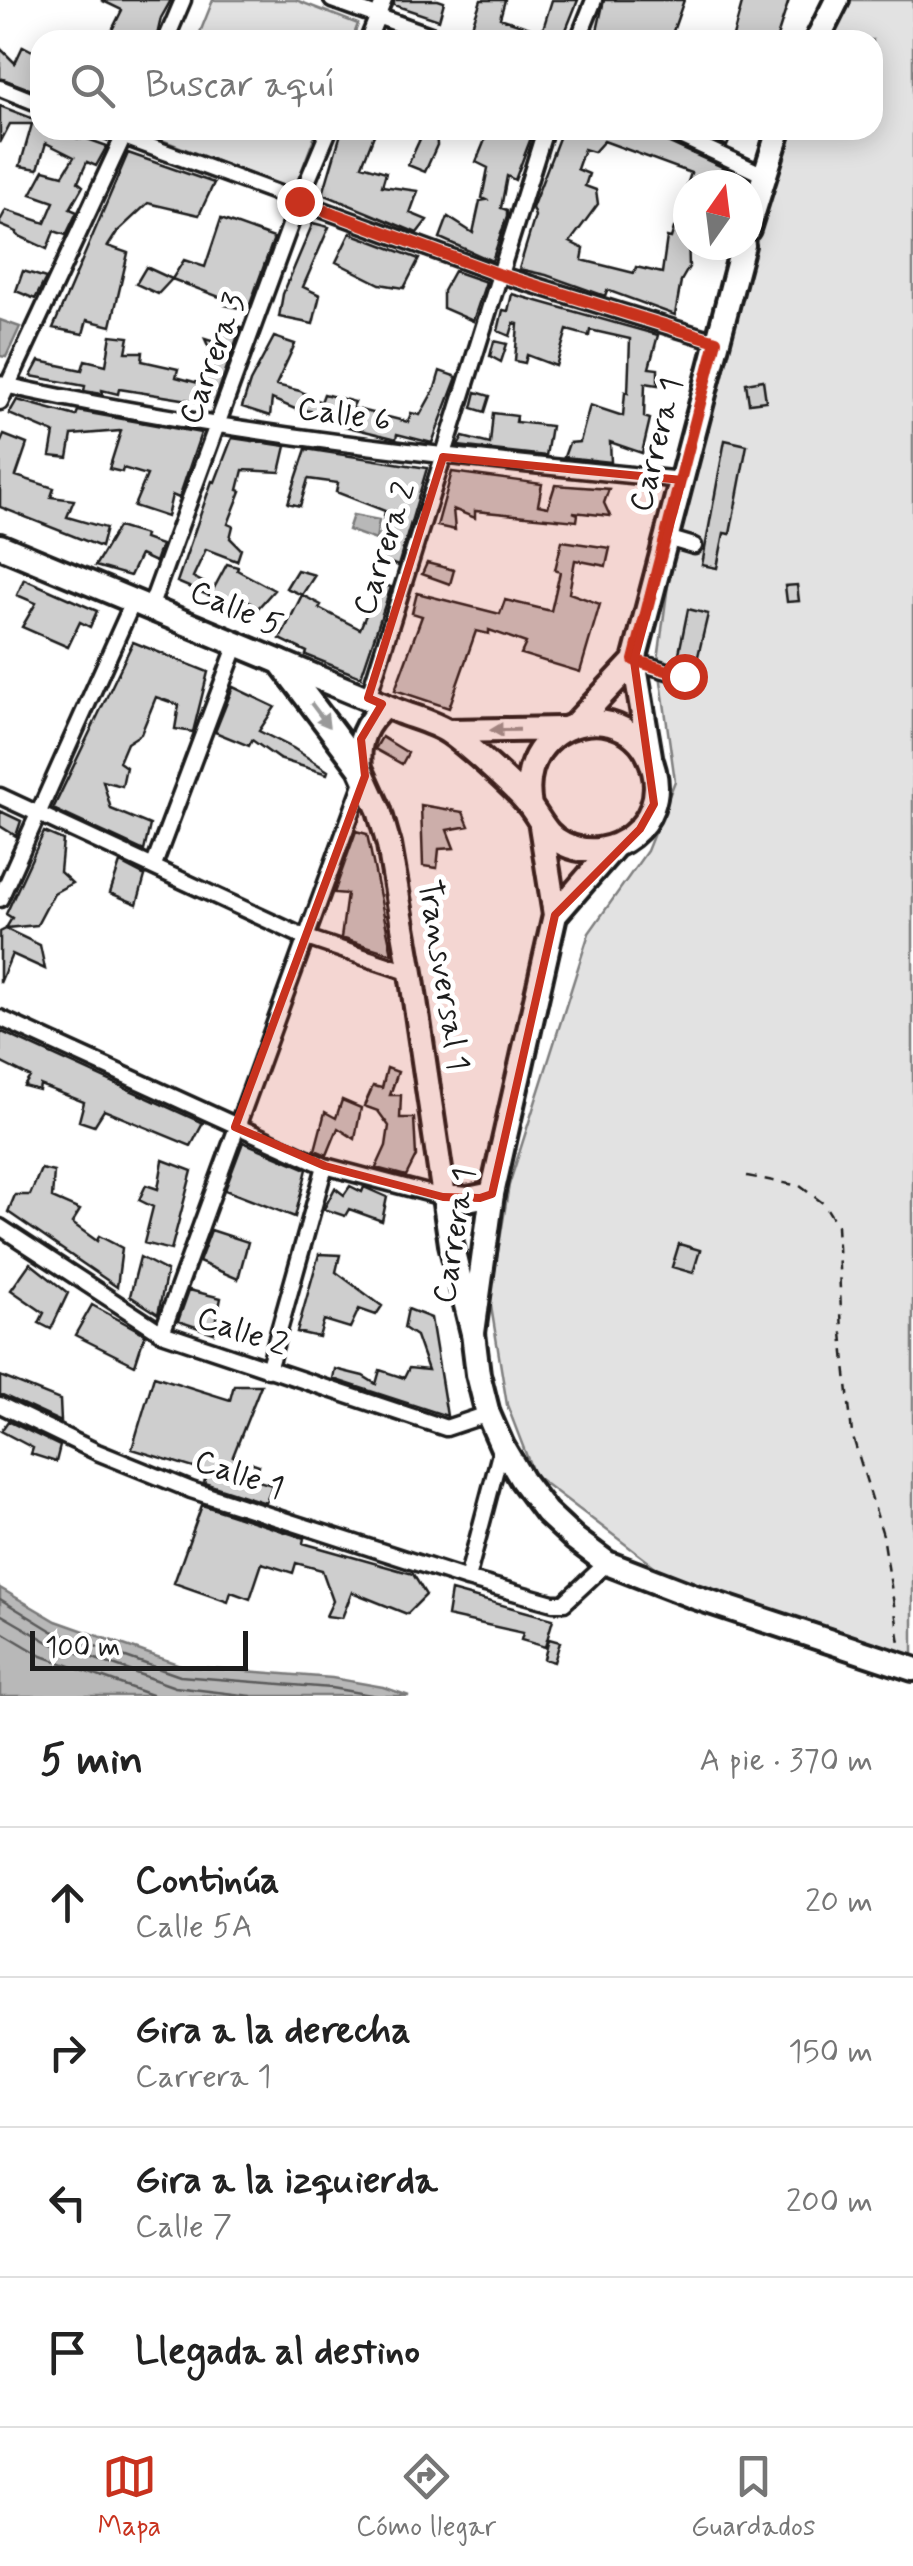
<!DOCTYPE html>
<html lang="es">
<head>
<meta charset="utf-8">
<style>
	:root { --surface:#fff; --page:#f6f6f6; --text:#222; --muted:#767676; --line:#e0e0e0; --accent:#c8321e }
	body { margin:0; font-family:Mynerve,sans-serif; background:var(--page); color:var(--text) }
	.compass { position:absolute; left:673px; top:170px; width:90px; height:90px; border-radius:50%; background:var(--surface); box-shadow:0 5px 25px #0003; rotate:14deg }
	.scale { position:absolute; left:30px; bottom:25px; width:218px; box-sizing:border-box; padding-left:10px; border:5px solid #1c1c1c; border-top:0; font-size:28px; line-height:35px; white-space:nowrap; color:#1c1c1c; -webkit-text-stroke:8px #fff; paint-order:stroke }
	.stop { position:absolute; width:30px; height:30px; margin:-22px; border:8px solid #c8321e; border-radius:50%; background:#fff }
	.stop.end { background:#c8321e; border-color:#fff; box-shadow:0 2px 10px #0008 }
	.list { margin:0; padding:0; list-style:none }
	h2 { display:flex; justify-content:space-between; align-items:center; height:130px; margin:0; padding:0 40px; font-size:42px }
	h2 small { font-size:32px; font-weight:400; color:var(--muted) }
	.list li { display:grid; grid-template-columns:65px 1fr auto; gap:30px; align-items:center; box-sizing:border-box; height:150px; padding:0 40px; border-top:2px solid var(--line) }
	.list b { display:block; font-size:38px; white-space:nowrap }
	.list p { margin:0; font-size:32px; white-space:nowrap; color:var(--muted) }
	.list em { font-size:32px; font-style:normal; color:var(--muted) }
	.icon { flex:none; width:55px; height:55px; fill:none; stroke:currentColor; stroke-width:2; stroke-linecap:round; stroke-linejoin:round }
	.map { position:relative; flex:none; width:913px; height:1696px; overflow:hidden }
	.search { position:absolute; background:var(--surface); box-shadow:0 5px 25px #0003; left:30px; right:30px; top:30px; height:110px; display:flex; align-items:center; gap:25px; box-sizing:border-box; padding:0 35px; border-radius:30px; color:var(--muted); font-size:38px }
	.sheet { height:730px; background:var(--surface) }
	nav { display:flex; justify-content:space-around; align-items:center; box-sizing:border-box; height:140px; border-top:2px solid var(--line); background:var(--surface); font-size:28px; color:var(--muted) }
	nav a { display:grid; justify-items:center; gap:5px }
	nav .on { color:var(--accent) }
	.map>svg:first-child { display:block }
	.green { fill:#e2e2e2; stroke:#7f7f7f; stroke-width:2.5 }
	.water { fill:#b8b8b8; stroke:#7a7a7a; stroke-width:2.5 }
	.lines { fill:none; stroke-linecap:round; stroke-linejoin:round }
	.shore { stroke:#5a5a5a; stroke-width:2.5 }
	.building { fill:#cecece; stroke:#1c1c1c; stroke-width:2.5 }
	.minor-casing { stroke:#1c1c1c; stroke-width:21 }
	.primary-casing { stroke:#1c1c1c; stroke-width:30 }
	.trunk-casing { stroke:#1c1c1c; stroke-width:30 }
	.path { stroke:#1c1c1c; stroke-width:2.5; stroke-dasharray:10 8; stroke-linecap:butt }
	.minor { stroke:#fff; stroke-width:14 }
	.primary { stroke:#fff; stroke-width:22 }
	.trunk { stroke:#fff; stroke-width:22 }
	.oneway { fill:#999 }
	.route { stroke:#c8321e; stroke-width:12 }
	.marked { fill:#c8321e; fill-opacity:0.2; stroke:#c8321e; stroke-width:8; stroke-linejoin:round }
	.labels { text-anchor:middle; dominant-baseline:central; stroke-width:10; stroke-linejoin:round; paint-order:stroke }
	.street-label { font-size:32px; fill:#1c1c1c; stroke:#fff }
</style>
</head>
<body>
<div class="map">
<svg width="913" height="1696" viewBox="0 0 913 1696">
	<rect width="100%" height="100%" fill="#fff"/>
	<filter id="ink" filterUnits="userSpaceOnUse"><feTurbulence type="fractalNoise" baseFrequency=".01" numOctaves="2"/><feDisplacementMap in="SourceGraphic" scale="20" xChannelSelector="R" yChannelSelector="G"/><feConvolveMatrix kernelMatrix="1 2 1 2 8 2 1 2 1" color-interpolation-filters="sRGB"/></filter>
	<g filter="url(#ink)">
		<path class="green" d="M213 0H296L358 24 352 40H197Z
			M837 0H913V1669L695 1597 534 1475 507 1405 490 1300 509 1185 589 933 647 851 675 781 658 660 682 480 779 130H873V40H817Z
			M163 130H317L294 191 159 139Z"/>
		<path class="water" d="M0 320 20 327 6 357 0 356Z
			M353 515 379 520 376 540 348 530Z
			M0 1588 56 1621 183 1666 332 1678 383 1687 409 1696H0Z"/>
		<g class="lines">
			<path class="shore" d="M0 1599 52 1631 180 1676 331 1688 377 1696
				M0 1614 48 1642 175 1687 251 1696
				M0 1631 42 1656 154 1696"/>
		</g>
		<path class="building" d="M101 0H171L161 18 156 40H118L109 36 122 10Z
			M394 0H438L444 2 439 20 394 5Z
			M481 0H505L500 18 542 32 552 0H578L562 40H467Z
			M604 0H684L670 40H595Z
			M743 0H789L776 40H732Z
			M23 46 40 55V93L0 78V48L15 63Z
			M0 106 34 119 35 114H40V130L81 139 82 137 107 146 96 166 87 162 78 182 83 186 70 209 77 212 66 235 54 231 47 249 17 235V232L0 225V221L6 210 45 223 54 202 31 194 44 170 63 175 74 157 46 143 38 169 20 166 32 124H10L0 143Z
			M342 130H376L362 165 386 172 382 186 418 191 410 213 427 220 417 233 323 194Z
			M400 130 436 132 437 145 425 172 408 165 420 139Z
			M489 130H534L515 180 507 176 501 208 507 210V216L492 261 440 238 448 217 473 233 480 201 486 200 482 198 488 168 476 162Z
			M562 130H656L663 140 729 170 723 185H687L691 173 604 141 594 152 584 149 577 169 589 174 585 186 596 190 598 204 570 242 584 249 582 260 634 273 636 267 662 273 667 237 671 238 674 228 688 231 689 267 681 281 675 315 607 290 605 296 546 275 519 269 535 216 532 208Z
			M692 130H734L727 146Z
			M128 153 214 183 199 215 148 203 117 232 108 246 128 253 111 326 87 320 83 334 53 328Z
			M221 219 274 238 248 310 225 305V299L172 279 184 260 205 267Z
			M313 223 329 227 303 287 320 295 313 324 279 317 283 294Z
			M350 233 419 259 404 288 380 284 336 262Z
			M146 267 172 279 158 294 136 284Z
			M23 271 46 278 35 299 16 291Z
			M454 271 486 282 473 321 443 308V291Z
			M512 294 658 335 649 368 658 369V385L645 383 644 417 650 419 642 453 610 442 611 462 564 457 569 443 580 442 590 405 623 416 625 392 628 393 630 339 590 330 589 336 567 330 556 366 527 355 525 363 515 361 518 324 514 323 510 336 498 331 503 310 508 311Z
			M227 323 241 327 214 404 119 389 118 394 102 390V394L84 391 85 386 31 376 39 361 82 370 85 360 106 365 111 335 129 337 126 352H143L142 361 178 369 176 377 202 384 215 363 205 361 210 350 205 339 218 343Z
			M274 337 295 344 276 385 300 391 321 402 324 394 355 402 352 408 408 422 411 413 420 415 435 388 440 371 457 377 432 443 397 434 396 439 393 438 316 419 318 412 295 409 272 399 270 416 242 407 250 382Z
			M494 341 507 344 501 362 490 356Z
			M763 380 766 401 749 403 746 383Z
			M476 392 490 396 485 412 472 408Z
			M17 400 76 416 78 411 201 433 179 498 172 495 167 517 134 506 147 475 123 468 122 472 109 469 121 431 72 435 68 458 50 456 54 433 9 414Z
			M493 413 517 416 516 422 551 426 546 456 458 446 463 437 490 444Z
			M4 435 27 444 16 476 54 488 51 497 74 500 67 517 106 528 101 547 0 507V444Z
			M232 438 286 446 280 472 243 470 238 490 241 491 228 524 233 526 230 538 241 549 237 561 206 549 193 577 214 588 227 564 238 567 237 570 274 590 258 608 244 599 238 617 209 598 210 596 177 582 212 481 215 482Z
			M725 440 747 445 730 534 724 533 717 568 702 565Z
			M306 449 427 468 398 566 377 558 385 511 336 492 338 483 308 479 300 506 288 503Z
			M452 472 542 484 538 505 548 507 555 485 609 489 604 503 610 516 573 512 578 514 577 521 475 511V518L453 509 455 530 437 526Z
			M118 527 145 535 144 539 161 545 155 562 140 555 130 576 95 566Z
			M562 541 610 548 606 566 575 560 569 593 600 604 580 672 521 654 526 643 489 630V634L476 631 449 708 395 690 422 616 412 613 417 593 500 614 505 600 551 611 560 572 555 570Z
			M427 563 454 570 450 584 422 574Z
			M297 570 315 575 302 595 286 588Z
			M24 579 97 611 90 627 80 622 68 647 22 627 36 603 17 595Z
			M381 584 391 587 361 677 306 655 307 652 280 639 302 595 321 605 319 608 360 629 368 610 374 612Z
			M797 585 799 601 787 602 785 586Z
			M688 609 708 614 694 673 677 663Z
			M133 642 208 672 193 732 175 729 179 705 156 697 141 734 127 743 119 762 126 767 122 786 103 781 111 809 150 825 144 851 53 809Z
			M233 687 275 707 259 731 293 748 328 771 327 774 279 759 252 740 249 746 215 732Z
			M382 737 408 753 402 764 375 749Z
			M421 805 463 812 469 826 447 830 454 848 439 849 437 868 423 866Z
			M0 811 21 821 16 836 0 826Z
			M356 831 367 834 392 954 341 938 347 894 334 893Z
			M44 832 63 840 60 872 72 883 54 893 37 925 6 928 12 918 6 914Z
			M120 863 145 876 137 904 110 893Z
			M6 929 40 945 45 969 12 954 0 983V932Z
			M0 1031 203 1123 191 1146 104 1110 94 1126 79 1121 84 1102 40 1085 39 1090 24 1086 30 1077 0 1062Z
			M387 1068 398 1072 390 1095H401L400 1118H414L416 1156 406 1176 376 1168 386 1146 389 1126 378 1111 364 1106 373 1086 382 1088Z
			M342 1100 361 1108 355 1139 338 1128 327 1155 315 1150 325 1112 336 1118Z
			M243 1142 307 1169 295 1217 225 1190Z
			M163 1160 192 1171 171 1250 144 1243 153 1207 139 1200 146 1185 158 1189Z
			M41 1169 54 1172 52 1198 80 1210 72 1223 97 1241 99 1236 122 1248 117 1287 8 1212 15 1195H30Z
			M350 1186 362 1192 364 1187 387 1197 382 1221 349 1209 345 1216 324 1209 335 1188 344 1195Z
			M211 1230 248 1242 238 1279 199 1262Z
			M679 1244 700 1250 693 1273 672 1267Z
			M319 1254 340 1255 336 1272 382 1306 376 1315 359 1309 350 1328 324 1320 319 1337 297 1332Z
			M140 1257 167 1271 158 1314 130 1296Z
			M30 1263 68 1293 51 1329 39 1323 44 1313 11 1290Z
			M189 1290 221 1298 214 1333 178 1321Z
			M92 1305 145 1334 135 1365 75 1335Z
			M408 1309 431 1318 447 1416 333 1379 335 1369 363 1376 376 1384 380 1370 404 1378 409 1368 428 1370 416 1336 404 1328Z
			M0 1376 60 1400 61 1422 0 1394Z
			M154 1376 230 1400 234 1385H261L233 1456 259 1465 255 1480 272 1485 266 1503 204 1483 207 1472 132 1449Z
			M8 1421 60 1446 56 1462 31 1454 33 1448 1 1431Z
			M202 1505 304 1538 303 1543 413 1574 426 1595 407 1614 352 1592 342 1618 326 1616 333 1601 322 1570 296 1563 293 1573 262 1563 250 1599 231 1592 228 1602 174 1583Z
			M451 1591 553 1619 545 1647 521 1640 523 1633 447 1616Z
			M549 1639 560 1642 554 1662 544 1659Z"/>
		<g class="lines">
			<g class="minor-casing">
				<path id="minor" d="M332 0 444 40
					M166 40 183 0
					M368 40 384 0
					M578 40 594 0
					M0 88 40 104
					M105 130 498 274 716 341
					M667 130 764 175
					M0 384C224 434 454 458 682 480
					M0 402 126 131
					M667 538 694 546
					M150 608 299 201 329 130
					M634 661 684 676
					M368 698 545 130
					M0 796 304 937 411 973
					M154 865 237 644
					M0 899 133 602
					M0 1018 325 1166 443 1197
					M0 1227 162 1333 446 1428 488 1414
					M162 1333 365 776
					M268 1370 325 1166
					M0 1405 97 1452 191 1490 467 1579 553 1603H564L607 1563
					M467 1579 502 1446"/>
			</g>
			<g class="primary-casing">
				<path id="primary" d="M817 40 837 0
					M748 229 779 130
					M280 662C320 679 360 695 400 712 416 718 436 723 450 733 467 745 517 789 529 805 541 820 545 835 564 844 612 867 667 823 654 771 635 690 513 716 530 806
					M575 724 634 661
					M448 731 561 729
					M650 756 634 661 743 245
					M555 915 615 846
					M473 1333 492 1194 555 915 541 826"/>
			</g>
			<g class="trunk-casing">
				<path id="trunk" d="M0 546 280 662 360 768 379 810 389 845 411 973 451 1244 473 1333 478 1374 488 1414 502 1446 522 1480 546 1512 575 1539 607 1563 695 1597 913 1669
					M360 768C357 741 365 723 385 706
					M443 1197 468 1199 492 1194"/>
			</g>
			<path class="path" d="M747 1176 800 1186 824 1204 837 1225 842 1333 852 1434 883 1535 900 1643"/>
			<use href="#minor" class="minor"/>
			<use href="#primary" class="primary"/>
			<use href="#trunk" class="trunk"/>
		</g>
		<defs><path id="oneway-solid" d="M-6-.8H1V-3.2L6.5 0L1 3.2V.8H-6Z" transform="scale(2.5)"/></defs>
		<g class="oneway">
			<use href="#oneway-solid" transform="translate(320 715) rotate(53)"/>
			<use href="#oneway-solid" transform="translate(505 730) rotate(179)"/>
		</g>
	</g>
	<g class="lines" filter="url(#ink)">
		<path class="route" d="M299 201 498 274 716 341 634 660 684 676"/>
	</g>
	<path class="marked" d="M443 457 682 480 634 661 654 804 640 829 555 915 492 1194 480 1198 443 1197 325 1166 235 1127 365 776 361 739 382 704 368 698Z"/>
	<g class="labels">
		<g class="street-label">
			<text transform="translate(213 359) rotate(-70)">Carrera 3</text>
			<text transform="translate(344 415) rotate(8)">Calle 6</text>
			<text transform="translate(657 445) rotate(-76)">Carrera 1</text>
			<text transform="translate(385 549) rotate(-72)">Carrera 2</text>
			<text transform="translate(236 609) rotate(23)">Calle 5</text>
			<text transform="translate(443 975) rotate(81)">Transversal 1</text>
			<text transform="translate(455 1236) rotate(-81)">Carrera 1</text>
			<text transform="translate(242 1332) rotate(19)">Calle 2</text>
			<text transform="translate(239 1475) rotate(19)">Calle 1</text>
		</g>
	</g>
</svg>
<svg class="compass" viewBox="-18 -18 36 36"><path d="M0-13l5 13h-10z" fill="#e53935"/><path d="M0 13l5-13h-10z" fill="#767676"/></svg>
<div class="scale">100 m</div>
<div class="stop" style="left:684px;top:676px"></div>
<div class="stop end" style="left:299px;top:201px"></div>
<div class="search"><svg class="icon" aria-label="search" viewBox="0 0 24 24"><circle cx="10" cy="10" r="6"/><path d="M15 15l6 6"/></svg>Buscar aquí</div>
</div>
<section class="sheet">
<h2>5 min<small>A pie · 370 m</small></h2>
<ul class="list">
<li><svg class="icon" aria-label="ahead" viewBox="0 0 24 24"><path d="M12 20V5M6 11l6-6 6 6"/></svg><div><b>Continúa</b><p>Calle 5A</p></div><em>20 m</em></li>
<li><svg class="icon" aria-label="right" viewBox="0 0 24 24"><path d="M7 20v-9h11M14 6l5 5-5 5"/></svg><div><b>Gira a la derecha</b><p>Carrera 1</p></div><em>150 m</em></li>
<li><svg class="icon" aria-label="left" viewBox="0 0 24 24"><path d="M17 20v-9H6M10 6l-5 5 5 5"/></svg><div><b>Gira a la izquierda</b><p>Calle 7</p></div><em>200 m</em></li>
<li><svg class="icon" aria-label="arrive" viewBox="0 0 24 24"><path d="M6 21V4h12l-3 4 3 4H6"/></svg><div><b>Llegada al destino</b></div></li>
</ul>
</section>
<nav>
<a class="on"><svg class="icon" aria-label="map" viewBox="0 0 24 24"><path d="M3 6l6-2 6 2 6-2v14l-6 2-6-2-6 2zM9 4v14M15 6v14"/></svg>Mapa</a>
<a><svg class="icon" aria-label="directions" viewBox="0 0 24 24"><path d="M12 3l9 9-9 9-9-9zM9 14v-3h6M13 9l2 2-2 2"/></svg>Cómo llegar</a>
<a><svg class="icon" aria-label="saved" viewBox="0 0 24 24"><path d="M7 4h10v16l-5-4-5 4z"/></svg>Guardados</a>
</nav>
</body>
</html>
